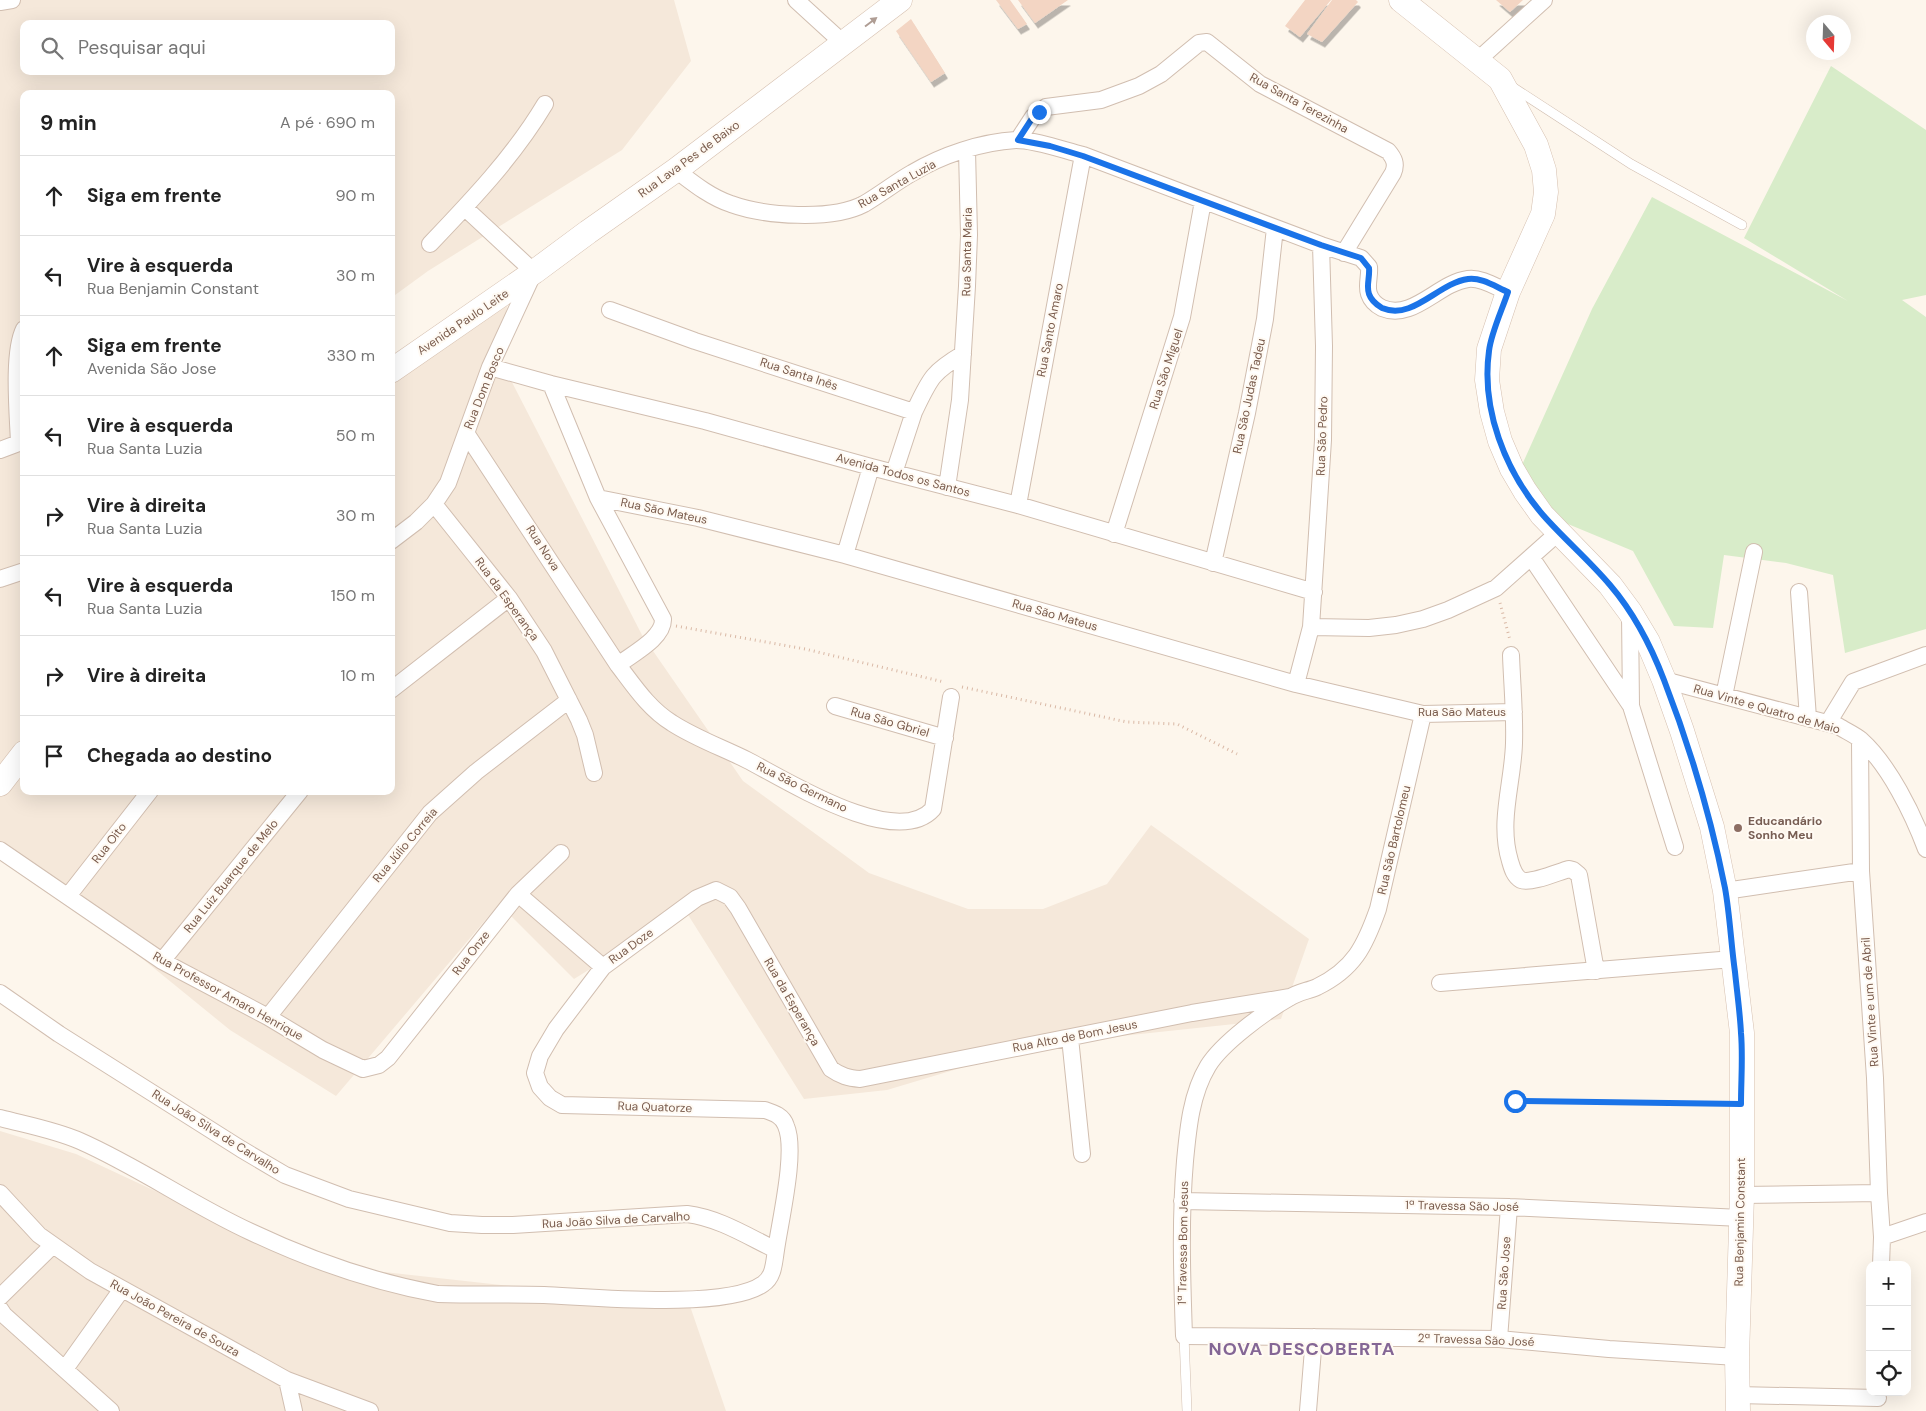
<!DOCTYPE html>
<html lang="pt">
<head>
<meta charset="utf-8">
<style>
	:root { --surface:#fff; --page:#f6f6f6; --text:#222; --muted:#767676; --line:#e0e0e0 }
	body { margin:0; font-family:"DM Sans",sans-serif; background:var(--page); color:var(--text) }
	.controls { position:absolute; right:15px; bottom:15px; display:grid; overflow:hidden; border-radius:10px; box-shadow:0 5px 20px #0002 }
	.controls button { width:45px; height:45px; display:grid; place-items:center; padding:0; border:0; border-bottom:1px solid var(--line); background:var(--surface); color:var(--text); font:25px sans-serif }
	.compass { position:absolute; left:1806px; top:15px; width:45px; height:45px; border-radius:50%; background:var(--surface); box-shadow:0 5px 20px #0002; rotate:161deg }
	.stop { position:absolute; width:15px; height:15px; margin:-11px; border:4px solid #1a73e8; border-radius:50%; background:#fff }
	.stop.end { background:#1a73e8; border-color:#fff; box-shadow:0 1px 5px #0008 }
	.list { margin:0; padding:0; list-style:none }
	h2 { display:flex; justify-content:space-between; align-items:center; height:65px; margin:0; padding:0 20px; font-size:21px }
	h2 small { font-size:16px; font-weight:400; color:var(--muted) }
	.list li { display:grid; grid-template-columns:32px 1fr auto; gap:15px; align-items:center; box-sizing:border-box; height:80px; padding:0 20px; border-top:1px solid var(--line) }
	.list b { display:block; font-size:19px; white-space:nowrap }
	.list p { margin:0; font-size:16px; white-space:nowrap; color:var(--muted) }
	.list em { font-size:16px; font-style:normal; color:var(--muted) }
	.icon { flex:none; width:28px; height:28px; fill:none; stroke:currentColor; stroke-width:2; stroke-linecap:round; stroke-linejoin:round }
	.map { position:relative; flex:none; width:1926px; height:1411px; overflow:hidden }
	.search { position:absolute; background:var(--surface); box-shadow:0 5px 20px #0002; left:20px; top:20px; width:375px; height:55px; display:flex; align-items:center; gap:12px; box-sizing:border-box; padding:0 18px; border-radius:10px; color:var(--muted); font-size:19px }
	.panel { position:absolute; background:var(--surface); box-shadow:0 5px 20px #0002; left:20px; top:90px; width:375px; height:705px; border-radius:10px }
	.map>svg:first-child { display:block }
	.residential { fill:#f5e8da; fill-rule:evenodd }
	.green { fill:#d8ecc9 }
	.building { fill:#f3d5c3; filter:url(#shadow) }
	.lines { fill:none; stroke-linecap:round; stroke-linejoin:round }
	.lane-casing { stroke:#d1beb0; stroke-width:10 }
	.street-casing { stroke:#d1beb0; stroke-width:18 }
	.secondary-casing { stroke:#d6c0b0; stroke-width:25 }
	.path { stroke:#d9b8a5; stroke-width:3; stroke-dasharray:1 4; stroke-linecap:butt }
	.lane { stroke:#fff; stroke-width:9 }
	.street { stroke:#fff; stroke-width:16 }
	.secondary { stroke:#fff; stroke-width:24 }
	.oneway { fill:#af9d94 }
	.route { stroke:#1a73e8; stroke-width:6 }
	.education-dot { fill:#8d6e63; stroke:#fffaf3; stroke-width:2 }
	.labels { text-anchor:middle; dominant-baseline:central; stroke-width:4; stroke-linejoin:round; paint-order:stroke }
	.street-label { font-size:12px; fill:#7a5c4d; stroke:#fffaf3 }
	.education-label { font-size:12px; font-weight:bold; fill:#785e54; stroke:#fffaf3; text-anchor:start }
	.district-label { font-size:18px; font-weight:bold; letter-spacing:1px; fill:#846695; stroke:#fffaf3 }
</style>
</head>
<body>
<div class="map">
<svg width="1926" height="1411" viewBox="0 0 1926 1411">
	<defs>
		<filter id="shadow"><feDropShadow dx="3" dy="5.5" stdDeviation="0" flood-color="#0004"/></filter>
	</defs>
	<rect width="100%" height="100%" fill="#fdf6ec"/>
	<path class="residential" d="M0 0H674L691 61 622 150 428 271 391 298V94H24V571L0 578ZM24 24H391V71H24Z
		M511 286 498 355 642 635 743 781 869 873 968 909H1043L1107 884 1151 825 1309 939 1281 1019 1037 1045 887 1090 804 1099 685 910 574 979 499 904 336 1096 230 1030 144 960 0 853V587L24 578V791H391V373Z
		M0 1131 76 1154 312 1264 690 1306 726 1411H0Z"/>
	<path class="green" d="M1831 66 1926 130V295L1902 300 1926 317V629L1845 653 1833 575 1786 563 1724 555 1713 628 1674 626 1633 551 1539 512 1522 465 1592 309 1652 197 1848 301 1744 238Z"/>
	<path class="building" d="M996 0H1010L1027 24 1018 29Z
		M1018 0H1068L1035 23Z
		M1305 0H1331L1300 37 1285 26Z
		M1332 0H1356L1358 2 1322 42 1307 34Z
		M1496 0H1523L1510 12Z
		M911 19 945 73 931 82 896 31Z"/>
	<g class="lines">
		<g class="lane-casing">
			<path id="lane" d="M1511 86 1631 164 1742 225
				M1184 1336 1187 1411"/>
		</g>
		<g class="street-casing">
			<path id="street" d="M796 0 843 43
				M0 2 12 0
				M1478 60 1544 0
				M1018 140 1033 117 1046 107 1101 100 1139 86 1161 74 1199 43 1207 42 1260 84 1388 151C1394 158 1397 164 1393 173L1344 253
				M676 170C693 183 710 197 731 204 764 216 832 221 864 204 881 194 896 182 912 173 942 155 981 142 1016 140 1036 140 1063 150 1083 155L1321 245 1361 258 1369 267C1370 276 1366 286 1369 294 1371 300 1376 305 1382 308 1413 321 1438 283 1468 279 1481 277 1496 287 1508 292
				M430 244C472 200 514 156 545 104
				M610 310 695 341 914 412C930 379 931 373 963 354
				M490 367 551 384 705 421 871 467 1018 505 1314 592
				M551 384 598 498 663 619C664 638 632 654 618 665
				M466 433 618 665C634 686 649 709 672 723 695 738 723 748 747 760 786 780 896 850 933 809L951 697
				M19 443C18 415 12 353 24 329
				M0 450 24 441
				M894 473 914 412
				M947 487 960 400 967 286 969 235 967 150
				M598 498 698 518 845 555 1296 684 1423 714 1514 712
				M434 504 509 598 544 651 579 720 585 735 594 773
				M1018 505 1083 155
				M1114 534 1182 317 1203 201
				M391 541 416 522 434 504 448 483 490 367 534 272 465 208
				M845 555 871 467
				M1531 557 1631 706
				M1213 563 1247 413 1265 319 1275 228
				M0 579 24 571
				M1799 592 1808 718
				M1630 614 1631 706 1675 847
				M1311 627 1369 628 1396 625 1423 619 1448 610 1496 588 1559 532
				M1511 655C1512 684 1515 714 1514 743 1513 783 1498 821 1510 861 1512 868 1514 876 1521 880 1531 884 1558 872 1569 869L1573 870 1579 875 1596 971
				M1664 680 1838 726C1846 731 1855 735 1861 740 1889 765 1913 814 1926 849
				M1296 684 1311 627 1323 440 1324 346 1321 245
				M391 690 509 598
				M1724 696 1754 552
				M835 706 945 738
				M1423 714 1378 909C1365 946 1354 969 1317 987 1308 991 1298 992 1289 998 1266 1011 1222 1043 1208 1066 1191 1094 1188 1129 1185 1161 1180 1219 1182 1278 1184 1336L1499 1339 1609 1349 1737 1357
				M1828 723 1853 682 1926 655
				M1860 740 1861 871 1875 1078 1879 1193 1882 1237 1881 1265
				M0 850 162 961 268 1017 323 1050 363 1069 379 1065 388 1058 518 894 561 853
				M1725 891 1861 871
				M518 894 603 967
				M68 896 150 791
				M162 961 300 791
				M1440 983 1733 959
				M0 993 59 1034 241 1149 285 1175 349 1199 450 1223 482 1225H513L687 1214C719 1218 747 1236 776 1250 774 1262 774 1277 763 1284 727 1310 592 1297 544 1295 509 1294 473 1295 438 1294 373 1282 310 1260 251 1232 192 1205 139 1167 80 1141 55 1130 27 1125 0 1118
				M268 1017 430 813 476 772 569 700
				M1070 1038 1082 1154
				M0 1193 39 1235 90 1271 287 1380 370 1411
				M1742 1195 1879 1193
				M1182 1201 1509 1207 1741 1218
				M1882 1237 1926 1222
				M776 1250C780 1221 797 1151 786 1126 783 1116 774 1113 765 1110L562 1105 550 1098 540 1087 535 1073 540 1056 556 1029 603 967 697 898 716 890 730 897 738 908 831 1069C841 1076 848 1078 860 1079L1192 1013 1290 997
				M0 1297 52 1246
				M0 1309 4 1315 111 1411
				M1499 1339 1509 1207
				M65 1369 122 1289
				M287 1380 294 1411
				M1737 1395 1878 1398
				M1308 1411 1314 1337"/>
		</g>
		<g class="secondary-casing">
			<path id="secondary" d="M1401 0 1500 79 1536 145 1544 170 1546 192 1543 214 1508 292 1489 349 1487 380 1492 412 1500 441 1512 469 1525 491 1542 515 1610 585 1630 612 1648 642 1664 680 1682 731 1712 827 1725 891 1742 1033V1195L1737 1357 1738 1411
				M391 371 534 272 588 232 676 170 900 0
				M0 784 24 753"/>
		</g>
		<path class="path" d="M1500 603 1510 640
			M676 626 805 649 944 682
			M962 687 1127 722 1177 724 1237 754
			M1515 1101 1723 1104"/>
		<use href="#lane" class="lane"/>
		<use href="#street" class="street"/>
		<use href="#secondary" class="secondary"/>
	</g>
	<defs><path id="oneway-solid" d="M-6-.8H1V-3.2L6.5 0L1 3.2V.8H-6Z" transform="scale(1.25)"/></defs>
	<use class="oneway" href="#oneway-solid" transform="translate(871 22) rotate(-37)"/>
	<g class="lines">
		<path class="route" d="M1039 112 1033 117 1018 140 1050 146 1083 156 1321 245 1361 258 1369 268C1370 277 1366 286 1369 294 1371 300 1377 305 1382 308 1413 321 1438 283 1468 279 1481 277 1496 287 1508 292 1502 310 1491 333 1489 351 1481 409 1505 471 1543 515 1564 539 1589 560 1610 585 1634 613 1651 646 1664 680 1690 747 1711 818 1725 888 1730 916 1731 944 1735 972 1737 992 1740 1013 1741 1033 1743 1057 1741 1080 1741 1104L1515 1101"/>
	</g>
	<circle class="education-dot" cx="1738" cy="828" r="5"/>
	<g class="labels">
		<g class="street-label">
			<text transform="translate(1299 103) rotate(29)">Rua Santa Terezinha</text>
			<text transform="translate(689 159) rotate(-36)">Rua Lava Pes de Baixo</text>
			<text transform="translate(897 184) rotate(-29)">Rua Santa Luzia</text>
			<text transform="translate(967 252) rotate(-89)">Rua Santa Maria</text>
			<text transform="translate(463 322) rotate(-34)">Avenida Paulo Leite</text>
			<text transform="translate(1050 330) rotate(-79)">Rua Santo Amaro</text>
			<text transform="translate(1166 369) rotate(-72)">Rua São Miguel</text>
			<text transform="translate(799 374) rotate(18)">Rua Santa Inês</text>
			<text transform="translate(484 388) rotate(-68)">Rua Dom Bosco</text>
			<text transform="translate(1249 396) rotate(-78)">Rua São Judas Tadeu</text>
			<text transform="translate(1322 436) rotate(-88)">Rua São Pedro</text>
			<text transform="translate(903 475) rotate(15)">Avenida Todos os Santos</text>
			<text transform="translate(664 511) rotate(12)">Rua São Mateus</text>
			<text transform="translate(543 548) rotate(57)">Rua Nova</text>
			<text transform="translate(507 599) rotate(54)">Rua da Esperança</text>
			<text transform="translate(1055 615) rotate(16)">Rua São Mateus</text>
			<text transform="translate(1767 709) rotate(16)">Rua Vinte e Quatro de Maio</text>
			<text x="1462" y="712">Rua São Mateus</text>
			<text transform="translate(890 722) rotate(16)">Rua São Gbriel</text>
			<text transform="translate(802 787) rotate(26)">Rua São Germano</text>
			<text transform="translate(1394 840) rotate(-77)">Rua São Bartolomeu</text>
			<text transform="translate(109 843) rotate(-52)">Rua Oito</text>
			<text transform="translate(405 845) rotate(-50)">Rua Júlio Correia</text>
			<text transform="translate(231 876) rotate(-51)">Rua Luiz Buarque de Melo</text>
			<text transform="translate(631 946) rotate(-36)">Rua Doze</text>
			<text transform="translate(471 953) rotate(-52)">Rua Onze</text>
			<text transform="translate(228 996) rotate(29)">Rua Professor Amaro Henrique</text>
			<text transform="translate(792 1002) rotate(60)">Rua da Esperança</text>
			<text transform="translate(1870 1002) rotate(-94)">Rua Vinte e um de Abril</text>
			<text transform="translate(1075 1036) rotate(-11)">Rua Alto de Bom Jesus</text>
			<text transform="translate(655 1107) rotate(2)">Rua Quatorze</text>
			<text transform="translate(216 1132) rotate(32)">Rua João Silva de Carvalho</text>
			<text transform="translate(1462 1206) rotate(1)">1ª Travessa São José</text>
			<text transform="translate(616 1220) rotate(-3)">Rua João Silva de Carvalho</text>
			<text transform="translate(1740 1222) rotate(-89)">Rua Benjamin Constant</text>
			<text transform="translate(1183 1243) rotate(-89)">1ª Travessa Bom Jesus</text>
			<text transform="translate(1504 1273) rotate(-86)">Rua São Jose</text>
			<text transform="translate(175 1318) rotate(29)">Rua João Pereira de Souza</text>
			<text transform="translate(1476 1340) rotate(2)">2ª Travessa São José</text>
		</g>
		<g class="education-label">
			<text x="1748" y="821">Educandário<tspan x="1748" dy="14">Sonho Meu</tspan></text>
		</g>
		<g class="district-label">
			<text x="1302" y="1349">NOVA DESCOBERTA</text>
		</g>
	</g>
</svg>
<div class="controls">
<button>+</button>
<button>−</button>
<button><svg class="icon" aria-label="locate" viewBox="0 0 24 24"><circle cx="12" cy="12" r="6"/><path d="M12 2v4M12 18v4M2 12h4M18 12h4"/></svg></button>
</div>
<svg class="compass" viewBox="-18 -18 36 36"><path d="M0-13l5 13h-10z" fill="#e53935"/><path d="M0 13l5-13h-10z" fill="#767676"/></svg>
<div class="stop" style="left:1515px;top:1101px"></div>
<div class="stop end" style="left:1039px;top:112px"></div>
<div class="search"><svg class="icon" aria-label="search" viewBox="0 0 24 24"><circle cx="10" cy="10" r="6"/><path d="M15 15l6 6"/></svg>Pesquisar aqui</div>
<section class="panel">
<h2>9 min<small>A pé · 690 m</small></h2>
<ul class="list">
<li><svg class="icon" aria-label="ahead" viewBox="0 0 24 24"><path d="M12 20V5M6 11l6-6 6 6"/></svg><div><b>Siga em frente</b></div><em>90 m</em></li>
<li><svg class="icon" aria-label="left" viewBox="0 0 24 24"><path d="M17 20v-9H6M10 6l-5 5 5 5"/></svg><div><b>Vire à esquerda</b><p>Rua Benjamin Constant</p></div><em>30 m</em></li>
<li><svg class="icon" aria-label="ahead" viewBox="0 0 24 24"><path d="M12 20V5M6 11l6-6 6 6"/></svg><div><b>Siga em frente</b><p>Avenida São Jose</p></div><em>330 m</em></li>
<li><svg class="icon" aria-label="left" viewBox="0 0 24 24"><path d="M17 20v-9H6M10 6l-5 5 5 5"/></svg><div><b>Vire à esquerda</b><p>Rua Santa Luzia</p></div><em>50 m</em></li>
<li><svg class="icon" aria-label="right" viewBox="0 0 24 24"><path d="M7 20v-9h11M14 6l5 5-5 5"/></svg><div><b>Vire à direita</b><p>Rua Santa Luzia</p></div><em>30 m</em></li>
<li><svg class="icon" aria-label="left" viewBox="0 0 24 24"><path d="M17 20v-9H6M10 6l-5 5 5 5"/></svg><div><b>Vire à esquerda</b><p>Rua Santa Luzia</p></div><em>150 m</em></li>
<li><svg class="icon" aria-label="right" viewBox="0 0 24 24"><path d="M7 20v-9h11M14 6l5 5-5 5"/></svg><div><b>Vire à direita</b></div><em>10 m</em></li>
<li><svg class="icon" aria-label="arrive" viewBox="0 0 24 24"><path d="M6 21V4h12l-3 4 3 4H6"/></svg><div><b>Chegada ao destino</b></div></li>
</ul>
</section>
</div>
</body>
</html>
